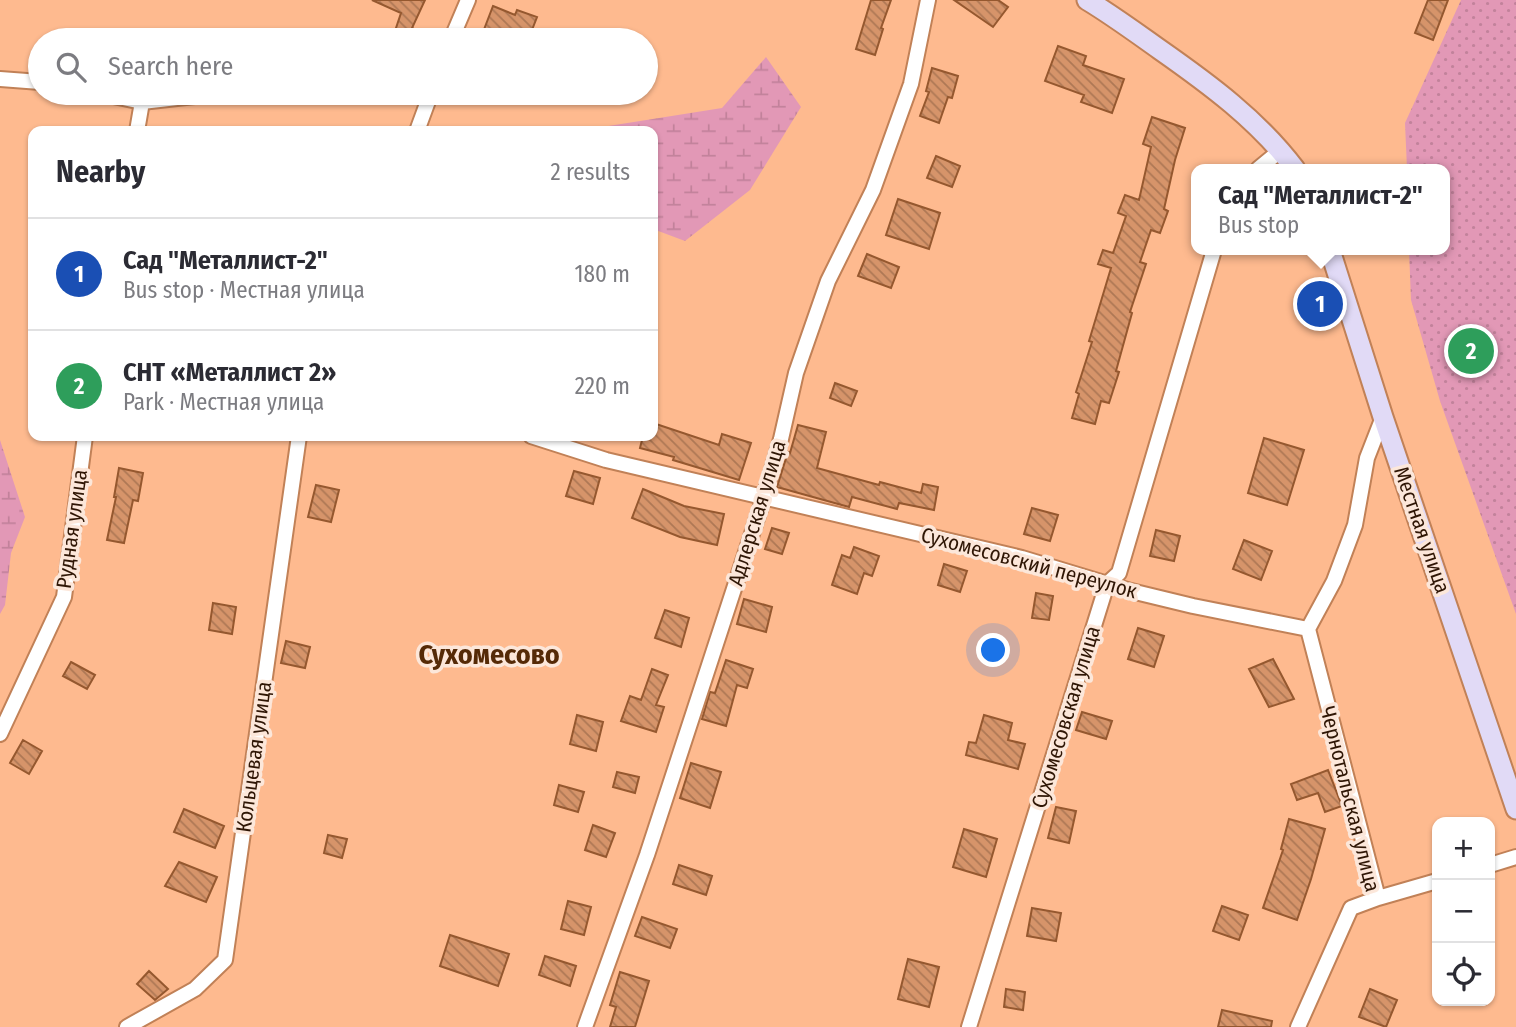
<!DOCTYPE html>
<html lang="en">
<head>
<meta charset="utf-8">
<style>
	:root { --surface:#fff; --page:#f2f2f3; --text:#2b2b33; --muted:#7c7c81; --line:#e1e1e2; --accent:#1a73e8 }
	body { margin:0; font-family:"Fira Sans Condensed",sans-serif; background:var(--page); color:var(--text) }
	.controls { position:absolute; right:21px; bottom:21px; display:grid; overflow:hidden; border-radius:14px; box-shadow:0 2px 5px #0004 }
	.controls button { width:63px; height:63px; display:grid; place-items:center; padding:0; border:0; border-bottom:2px solid var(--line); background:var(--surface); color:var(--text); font:35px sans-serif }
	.you { position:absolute; left:994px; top:651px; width:24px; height:24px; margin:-18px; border:5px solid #fff; border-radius:50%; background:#1a73e8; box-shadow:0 0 0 10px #1a73e833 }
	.badge { display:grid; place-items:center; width:46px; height:46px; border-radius:50%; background:var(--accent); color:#fff; font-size:23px; font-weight:700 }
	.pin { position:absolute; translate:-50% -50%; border:4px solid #fff; box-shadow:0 2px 7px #0006 }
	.popup { position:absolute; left:1191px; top:164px; width:259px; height:91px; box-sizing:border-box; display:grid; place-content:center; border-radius:14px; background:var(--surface); filter:drop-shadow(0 2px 5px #0005); font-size:23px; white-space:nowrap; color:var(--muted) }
	.popup b { font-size:26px; color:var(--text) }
	.popup::after { content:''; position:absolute; left:50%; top:100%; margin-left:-14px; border:14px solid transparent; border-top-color:var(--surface) }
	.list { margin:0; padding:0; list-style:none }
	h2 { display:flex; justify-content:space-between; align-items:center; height:91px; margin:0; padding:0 28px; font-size:30px }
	h2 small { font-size:23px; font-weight:400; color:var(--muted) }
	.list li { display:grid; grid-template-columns:46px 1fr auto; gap:21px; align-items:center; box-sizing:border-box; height:112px; padding:0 28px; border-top:2px solid var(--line) }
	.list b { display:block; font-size:26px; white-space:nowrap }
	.list p { margin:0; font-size:23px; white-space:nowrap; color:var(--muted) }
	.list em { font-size:23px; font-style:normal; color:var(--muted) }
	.icon { flex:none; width:38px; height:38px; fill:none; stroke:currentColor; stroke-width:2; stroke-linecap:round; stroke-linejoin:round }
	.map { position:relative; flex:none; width:1516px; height:1027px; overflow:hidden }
	.search { position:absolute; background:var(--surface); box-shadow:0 2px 5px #0004; left:28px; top:28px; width:630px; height:77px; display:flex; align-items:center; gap:18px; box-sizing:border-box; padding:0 24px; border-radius:38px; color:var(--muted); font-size:26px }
	.panel { position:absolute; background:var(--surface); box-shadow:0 2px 5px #0004; left:28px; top:126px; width:630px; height:315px; border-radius:14px }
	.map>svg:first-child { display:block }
	.grass { fill:url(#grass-dots) }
	.wetland { fill:url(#wetland-marsh) }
	.building { fill:url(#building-back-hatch); stroke:#95582f; stroke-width:2 }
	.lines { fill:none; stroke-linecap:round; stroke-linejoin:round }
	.street-casing { stroke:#c18157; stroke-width:18 }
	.secondary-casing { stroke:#c18157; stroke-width:23 }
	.street { stroke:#fff; stroke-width:14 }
	.secondary { stroke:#e1daf6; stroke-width:19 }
	.labels { text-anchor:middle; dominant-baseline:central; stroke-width:7; stroke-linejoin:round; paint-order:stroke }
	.street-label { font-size:21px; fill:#2f1605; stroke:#fce7da }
	.district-label { font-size:28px; font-weight:bold; fill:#552a07; stroke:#fce7da }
</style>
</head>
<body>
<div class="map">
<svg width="1516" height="1027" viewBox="0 0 1516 1027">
	<defs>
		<pattern id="grass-dots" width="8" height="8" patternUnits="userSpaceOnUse" patternTransform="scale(1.75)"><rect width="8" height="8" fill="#e298b6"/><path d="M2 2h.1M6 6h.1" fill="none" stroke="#c2829b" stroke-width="1.8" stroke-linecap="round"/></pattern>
		<pattern id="wetland-marsh" width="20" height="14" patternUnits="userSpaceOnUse" patternTransform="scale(1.75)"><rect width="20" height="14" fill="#e298b6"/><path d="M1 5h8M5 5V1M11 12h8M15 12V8" fill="none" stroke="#c2829b"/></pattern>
		<pattern id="building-back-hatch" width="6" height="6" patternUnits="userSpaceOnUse" patternTransform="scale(1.75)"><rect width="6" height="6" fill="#d6946a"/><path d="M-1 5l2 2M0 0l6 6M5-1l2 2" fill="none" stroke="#ae7855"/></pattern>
	</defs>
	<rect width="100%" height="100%" fill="#feba8f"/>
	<path class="grass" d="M1461 0H1516V614L1440 401 1411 300 1409 250H1444V169H1407L1405 123Z"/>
	<path class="wetland" d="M766 57 801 107 750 190 685 241 653 229V131H577L722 108Z
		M0 440 25 517 11 553 5 605 0 614Z"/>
	<path class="building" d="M372 0H425L412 28 416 30 413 40H392L401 13Z
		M871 0H891L881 28 883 29 875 55 856 49Z
		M954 0H998L1008 7 993 27Z
		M1428 0H1448L1433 40 1415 33Z
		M493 6 515 15 517 10 537 17 528 40H480Z
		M1058 46 1086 56 1083 65 1124 79 1112 113 1081 102 1084 95 1045 81Z
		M932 68 958 76 952 98 948 97 939 123 920 116 929 92 926 91Z
		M1152 117 1185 128 1175 160 1164 209 1168 211 1160 233 1151 230 1140 262 1146 264 1130 312 1132 313 1116 371 1119 372 1109 403 1101 401 1095 424 1072 418 1079 394 1076 392 1092 342 1089 341 1111 268 1098 264 1103 250 1113 253 1126 216 1118 213 1125 195 1139 200 1151 147 1143 144Z
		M936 156 960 166 952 187 927 178Z
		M898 199 940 213 929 249 886 235Z
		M867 254 899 267 891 288 858 276Z
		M835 383 857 391 851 406 830 398Z
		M653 423 719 445 722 434 751 443 739 480 673 460 674 457 640 448 643 436H653Z
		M798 425 826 432 817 468 879 485 880 482 921 493 923 484 938 487 934 510 899 503 897 509 852 497 849 507 777 487 788 452 790 453Z
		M1264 438 1304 450 1287 505 1248 493Z
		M119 468 143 473 138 501 133 500 124 543 107 540 116 497H114Z
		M574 471 600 478 593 504 566 496Z
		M316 485 339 490 331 522 308 517Z
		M643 489 684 506 724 514 717 545 680 537 632 518Z
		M1032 508 1058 515 1050 541 1024 534Z
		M772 528 789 533 782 554 765 549Z
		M1156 530 1180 536 1174 561 1150 556Z
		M1244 540 1272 551 1261 580 1233 569Z
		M854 547 879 556 872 576 864 573 857 594 832 585 842 555 850 558Z
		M944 564 967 571 960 592 938 585Z
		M1036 593 1053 596 1049 620 1032 618Z
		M744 599 772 607 766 632 737 624Z
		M213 603 236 607 232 634 209 630Z
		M665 610 689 618 681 647 655 638Z
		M1138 628 1164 636 1154 667 1128 659Z
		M286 641 310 647 305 668 281 663Z
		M1273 659 1294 699 1269 707 1249 669Z
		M726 660 753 669 747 688 737 685 726 726 702 719 710 692 715 693Z
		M71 662 95 675 87 689 63 676Z
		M652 669 668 675 656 705 664 707 656 732 621 721 630 696 641 700Z
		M1082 712 1112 721 1106 739 1076 730Z
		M577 715 603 722 596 751 570 744Z
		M984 715 1012 723 1008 740 1025 744 1018 769 966 755 969 742 976 743Z
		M23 740 42 751 29 774 10 763Z
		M691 763 721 772 710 808 680 798Z
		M1328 770 1342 806 1325 812 1318 793 1297 800 1291 784Z
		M617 772 639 777 635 793 613 787Z
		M559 785 584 792 578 812 554 805Z
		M1056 807 1076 811 1069 843 1048 838Z
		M184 809 224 826 215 848 174 832Z
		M1289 819 1325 829 1311 879 1297 920 1263 908 1283 850 1281 849Z
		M593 825 615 833 606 857 585 850Z
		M964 829 997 839 986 877 953 867Z
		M328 835 347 839 342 858 324 853Z
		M179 862 217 877 206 902 165 886Z
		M679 865 712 876 706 895 673 884Z
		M568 901 591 907 584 935 561 929Z
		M1222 906 1248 915 1239 940 1213 931Z
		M1032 908 1061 913 1056 941 1027 936Z
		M642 917 677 929 670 948 635 936Z
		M450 935 509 954 498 986 440 966Z
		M545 956 576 966 570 986 539 975Z
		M908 959 939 967 929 1007 898 999Z
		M149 971 168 989 155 1000 137 984Z
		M620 972 649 981 635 1027H610L616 1007 610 1005Z
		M1006 989 1025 992 1023 1010 1004 1007Z
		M1370 989 1397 1000 1386 1027 1359 1017Z
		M1222 1010 1272 1021 1271 1027H1218Z"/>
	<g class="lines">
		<g class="street-casing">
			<path id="street" d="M451 40 468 0
				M0 79 40 82
				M99 93 142 102 221 93
				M137 131 142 102
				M417 131 431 93
				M1258 169 1281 150
				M531 436 606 460 1022 558 1131 591 1193 606 1308 629 1334 581 1355 525 1367 458 1383 417
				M0 734 64 597 85 436
				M1490 865 1516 857
				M1378 898 1437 881
				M127 1027 195 989 225 960 299 436
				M585 1027 647 855 764 497 781 439 796 373 828 281 873 190 911 84 928 0
				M969 1027 1107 584 1119 573 1214 250
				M1298 1027 1351 908 1378 898 1308 629"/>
		</g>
		<g class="secondary-casing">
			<path id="secondary" d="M1087 0C1112 15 1135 32 1159 49 1209 84 1258 120 1295 169
				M1330 250 1383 417 1516 809"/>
		</g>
		<use href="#street" class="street"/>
		<use href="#secondary" class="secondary"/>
	</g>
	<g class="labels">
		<g class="street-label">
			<text transform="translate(757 513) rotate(-73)">Адлерская улица</text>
			<text transform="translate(72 529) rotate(-82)">Рудная улица</text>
			<text transform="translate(1422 530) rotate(71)">Местная улица</text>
			<text transform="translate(1029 563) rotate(15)">Сухомесовский переулок</text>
			<text transform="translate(1066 717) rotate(-73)">Сухомесовская улица</text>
			<text transform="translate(254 757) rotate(-82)">Кольцевая улица</text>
			<text transform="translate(1350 799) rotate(76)">Чернотальская улица</text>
		</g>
		<g class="district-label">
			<text x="489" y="654">Сухомесово</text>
		</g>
	</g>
</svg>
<div class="controls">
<button>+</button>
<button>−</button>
<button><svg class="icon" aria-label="locate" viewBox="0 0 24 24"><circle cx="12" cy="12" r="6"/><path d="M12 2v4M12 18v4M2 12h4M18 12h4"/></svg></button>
</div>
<div class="you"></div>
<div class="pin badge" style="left:1320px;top:304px;background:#1a4fb4">1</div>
<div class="popup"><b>Сад &quot;Металлист-2&quot;</b>Bus stop</div>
<div class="pin badge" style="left:1471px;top:351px;background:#2e9e5b">2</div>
<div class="search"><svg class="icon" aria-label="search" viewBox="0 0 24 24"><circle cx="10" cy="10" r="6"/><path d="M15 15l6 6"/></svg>Search here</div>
<section class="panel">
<h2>Nearby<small>2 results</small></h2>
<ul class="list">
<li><span class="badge" style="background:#1a4fb4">1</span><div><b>Сад &quot;Металлист-2&quot;</b><p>Bus stop · Местная улица</p></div><em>180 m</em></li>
<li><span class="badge" style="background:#2e9e5b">2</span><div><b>СНТ «Металлист 2»</b><p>Park · Местная улица</p></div><em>220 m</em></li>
</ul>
</section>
</div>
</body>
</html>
